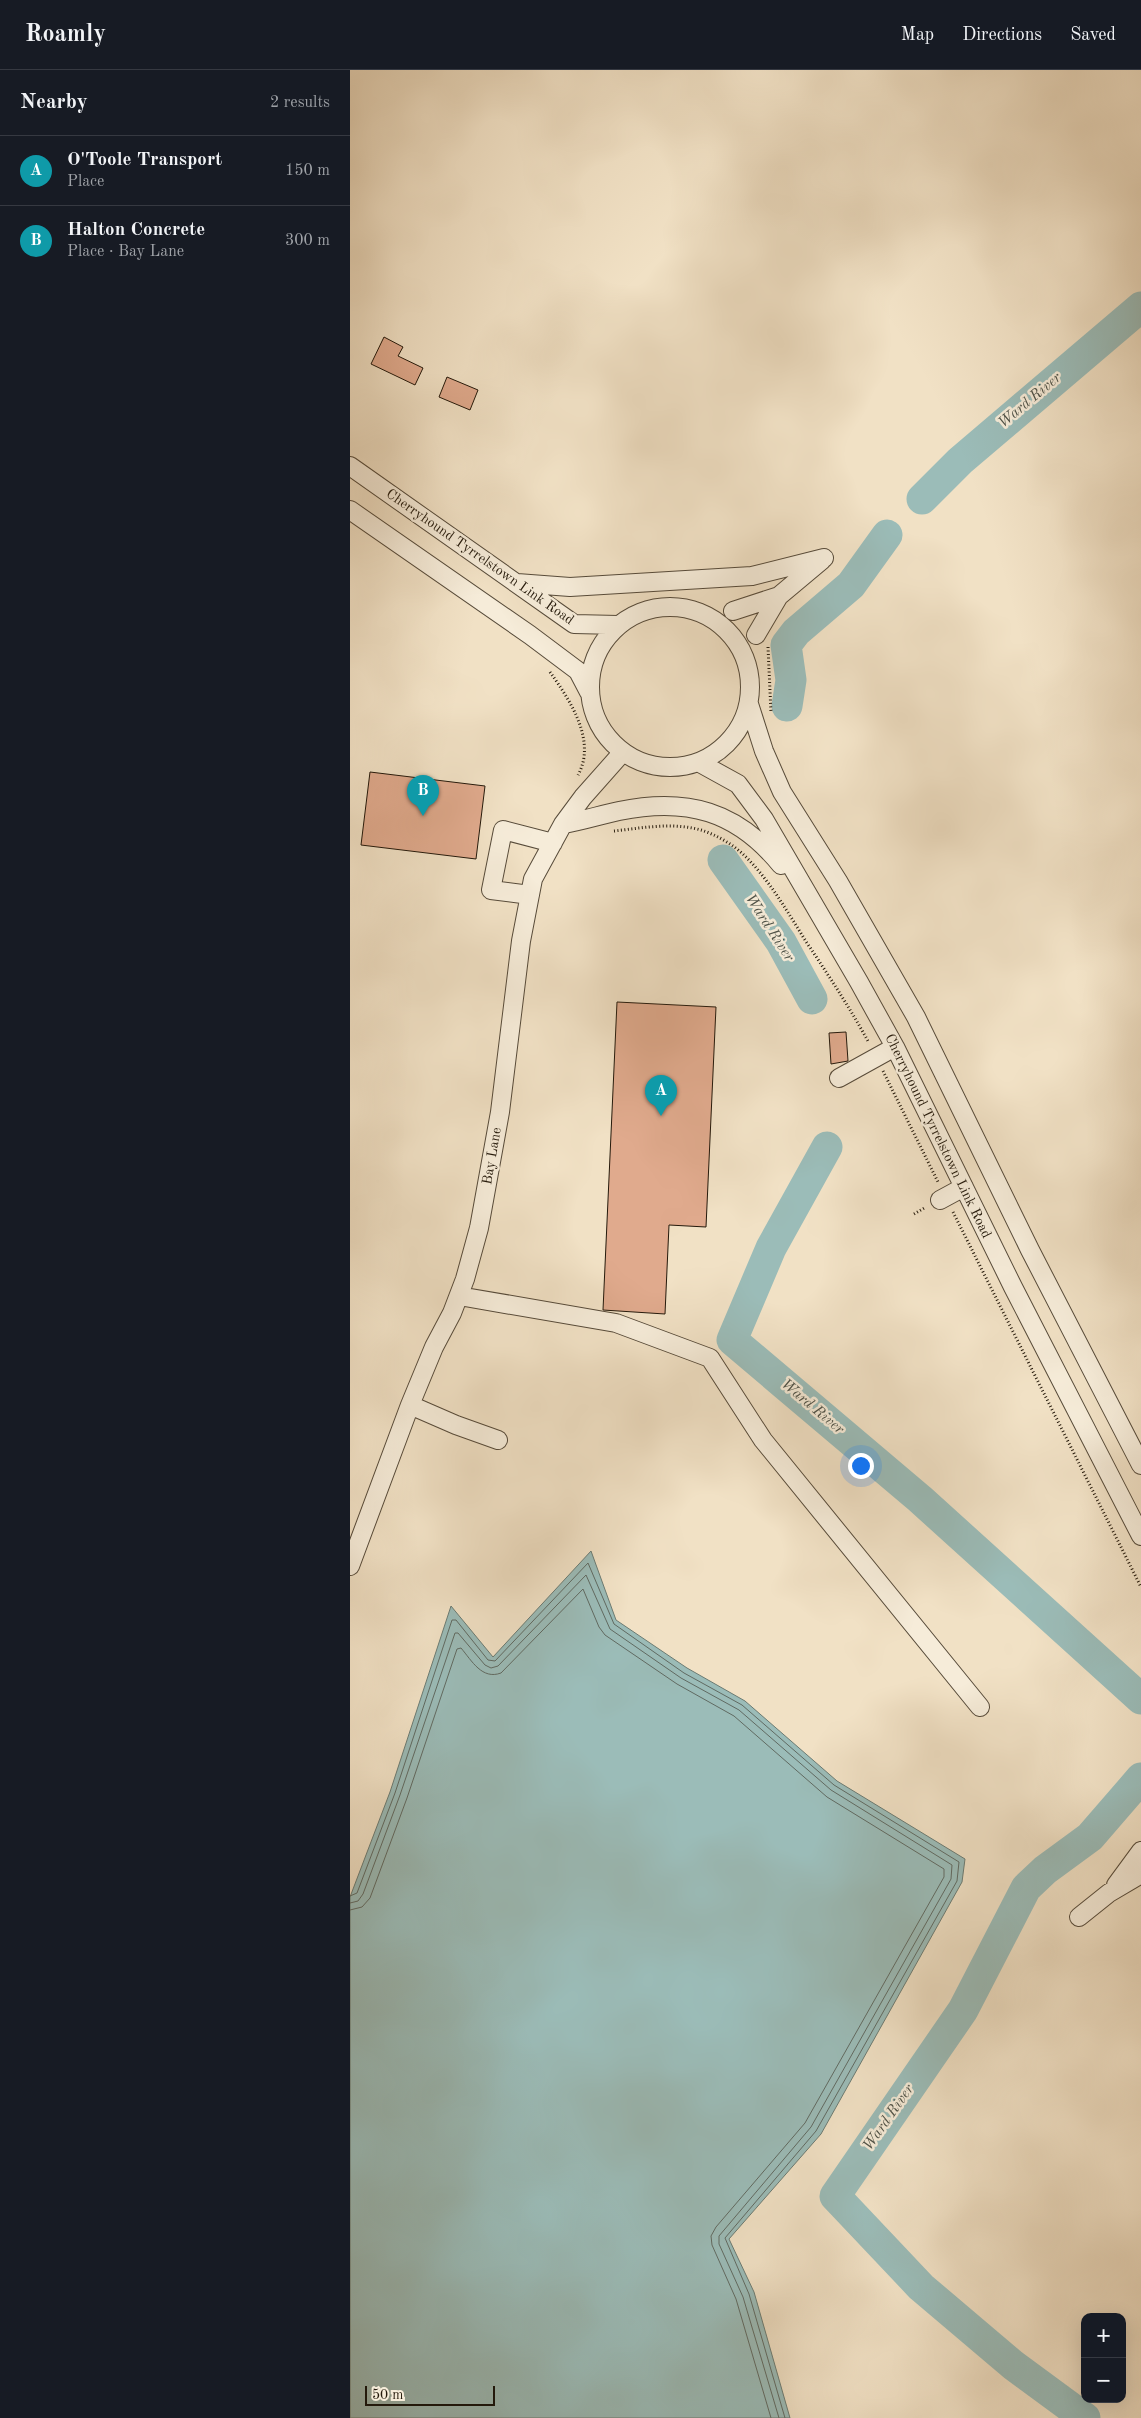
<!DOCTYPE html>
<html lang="en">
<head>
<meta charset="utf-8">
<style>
	:root { --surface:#171b24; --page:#242831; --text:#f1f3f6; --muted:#9ea1a6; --line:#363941; --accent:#c59692 }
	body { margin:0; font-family:"Old Standard TT",serif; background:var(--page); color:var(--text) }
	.controls { position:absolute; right:15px; bottom:15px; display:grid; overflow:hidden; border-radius:10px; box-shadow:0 5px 20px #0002 }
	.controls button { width:45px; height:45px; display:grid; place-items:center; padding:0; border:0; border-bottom:1px solid var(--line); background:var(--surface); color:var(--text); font:25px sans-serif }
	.scale { position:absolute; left:15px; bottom:12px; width:130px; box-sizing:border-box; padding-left:5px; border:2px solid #24190b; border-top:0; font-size:14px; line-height:18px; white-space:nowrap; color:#24190b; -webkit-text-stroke:4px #f6ecd9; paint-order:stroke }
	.you { position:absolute; left:510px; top:1395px; width:18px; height:18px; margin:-12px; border:4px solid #fff; border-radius:50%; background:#1a73e8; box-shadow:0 0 0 8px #1a73e833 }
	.badge { display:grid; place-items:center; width:32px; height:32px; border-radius:50%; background:var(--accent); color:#fff; font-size:16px; font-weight:700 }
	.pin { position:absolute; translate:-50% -41px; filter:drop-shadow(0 1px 2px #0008) }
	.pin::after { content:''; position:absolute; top:26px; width:18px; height:15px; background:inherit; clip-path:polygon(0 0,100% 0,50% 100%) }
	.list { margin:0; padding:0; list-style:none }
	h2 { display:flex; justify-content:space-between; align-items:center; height:65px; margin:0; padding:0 20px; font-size:21px }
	h2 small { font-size:16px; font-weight:400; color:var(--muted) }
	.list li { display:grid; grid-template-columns:32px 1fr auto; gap:15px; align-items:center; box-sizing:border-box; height:70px; padding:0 20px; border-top:1px solid var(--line) }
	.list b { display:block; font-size:19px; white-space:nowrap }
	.list p { margin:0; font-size:16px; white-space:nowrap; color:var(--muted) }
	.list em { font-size:16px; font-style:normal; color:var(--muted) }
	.map { position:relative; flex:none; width:791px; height:2348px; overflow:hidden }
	header { display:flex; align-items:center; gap:30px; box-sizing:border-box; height:70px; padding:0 25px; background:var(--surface); border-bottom:1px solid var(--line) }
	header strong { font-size:24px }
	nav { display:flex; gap:28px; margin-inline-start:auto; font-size:18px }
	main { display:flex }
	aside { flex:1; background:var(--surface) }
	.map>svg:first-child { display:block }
	.water { fill:#9bbcb8; stroke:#6b7b73 }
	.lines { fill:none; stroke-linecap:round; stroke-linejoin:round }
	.shore { stroke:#606a62; stroke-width:1 }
	.river { stroke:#9bbcb8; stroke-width:31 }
	.building { fill:#e0aa8d; stroke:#24190b }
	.minor-casing { stroke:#574b3a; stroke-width:20 }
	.path { stroke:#24190b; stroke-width:3; stroke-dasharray:1 2.5; stroke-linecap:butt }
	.minor { stroke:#f6ecd9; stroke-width:18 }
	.labels { text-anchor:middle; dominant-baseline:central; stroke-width:5; stroke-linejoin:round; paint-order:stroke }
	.street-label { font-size:14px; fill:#24190b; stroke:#f6ecd9 }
	.water-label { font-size:15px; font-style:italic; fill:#4e5248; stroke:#f6ecd9 }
</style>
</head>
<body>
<header>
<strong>Roamly</strong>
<nav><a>Map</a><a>Directions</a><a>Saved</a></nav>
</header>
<main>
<aside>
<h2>Nearby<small>2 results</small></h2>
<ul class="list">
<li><span class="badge" style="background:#0f9aa8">A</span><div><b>O'Toole Transport</b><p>Place</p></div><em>150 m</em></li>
<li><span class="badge" style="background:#0f9aa8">B</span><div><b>Halton Concrete</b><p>Place · Bay Lane</p></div><em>300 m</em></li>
</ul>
</aside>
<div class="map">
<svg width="791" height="2348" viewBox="0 0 791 2348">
	<rect width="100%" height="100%" fill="#f1e1c5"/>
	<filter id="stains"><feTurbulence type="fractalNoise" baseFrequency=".004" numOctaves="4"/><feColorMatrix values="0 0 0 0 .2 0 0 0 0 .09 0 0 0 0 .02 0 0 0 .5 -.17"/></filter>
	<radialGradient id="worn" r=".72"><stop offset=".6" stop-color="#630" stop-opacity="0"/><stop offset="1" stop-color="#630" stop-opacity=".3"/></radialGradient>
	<path class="water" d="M241 1481 266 1550 337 1598 395 1631 487 1711 615 1789 612 1812 471 2064 379 2169 404 2222 440 2348H0V1827L40 1722 101 1536 143 1587Z"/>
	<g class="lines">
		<path class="shore" d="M0 1826 7 1823 45 1723 102 1550H106L138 1590 145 1591 238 1493 264 1554 334 1603 392 1635 484 1715 609 1792 607 1811 466 2061 375 2168 399 2224 435 2348
			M0 1833 8 1831 13 1824 50 1725 105 1563H108L135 1595 141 1598 148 1596 236 1505 260 1559 331 1608 389 1640 481 1720 602 1795 601 1809 461 2057 369 2166V2174L393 2227 429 2348
			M0 1840 12 1837 20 1828 57 1728 107 1579 111 1578C122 1591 132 1610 151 1603L233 1519 249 1557 255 1565 327 1614 384 1646 477 1727 594 1799V1807L455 2053 366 2157 361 2166 362 2175 386 2229 421 2348"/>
		<path class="river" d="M572 429 610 391 791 237
			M437 636 441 610 436 575 446 562 501 515 537 465
			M373 790 431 872 462 929
			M477 1077 421 1178 382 1270 570 1429 791 1629
			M735 2348 663 2295 571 2217 485 2126 613 1940 676 1818 695 1800 740 1767 791 1708"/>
	</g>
	<path class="building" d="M34 267 53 277 48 286 73 298 65 315 21 294Z
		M97 307 128 320 120 340 89 327Z
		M20 702 135 716 126 789 11 775Z
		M267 932 366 937 356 1157 319 1155 315 1244 253 1240Z
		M496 962 498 991 481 994 479 963Z"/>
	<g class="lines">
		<g class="minor-casing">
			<path id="minor" d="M0 396 224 554 268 555
				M0 440 180 565 228 601 239 622
				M167 513 220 517 402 506 474 488
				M429 526 472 490
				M240 617a80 80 0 1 1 160 0a80 80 0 1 1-160 0Z
				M383 541 429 526 406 565
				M399 634 414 681 432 722 488 811 566 947 680 1180 791 1395
				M350 693 388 714 414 749 509 912 545 977 663 1217 791 1466
				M213 754C232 751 250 745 269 741 337 727 387 741 431 795
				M180 825 141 820 153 760 203 773
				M489 1008 545 977
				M590 1130 614 1117
				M109 1226 266 1253 360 1288 413 1370 630 1637
				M60 1335 106 1355 148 1370
				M0 1496 60 1335 84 1277 102 1243 115 1209 129 1158 150 1042 171 871 183 809 213 754 233 727 272 683
				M766 1815 791 1781
				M729 1847 759 1823 791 1804"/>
		</g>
		<path class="path" d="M418 577 421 643
			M200 602C220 630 247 671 228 705
			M264 761C292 758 322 752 351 760 367 765 384 775 396 787 421 812 438 843 457 873 479 906 500 938 519 973
			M533 1001 588 1112
			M603 1142 791 1517
			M564 1144 576 1137"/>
		<use href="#minor" class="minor"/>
	</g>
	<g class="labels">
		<g class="street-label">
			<text transform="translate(130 487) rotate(35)">Cherryhound Tyrrelstown Link Road</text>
			<text transform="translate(588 1066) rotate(64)">Cherryhound Tyrrelstown Link Road</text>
			<text transform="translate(142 1086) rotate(-80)">Bay Lane</text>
		</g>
		<g class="water-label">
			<text transform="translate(680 331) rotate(-40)">Ward River</text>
			<text transform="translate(419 858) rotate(57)">Ward River</text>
			<text transform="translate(462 1337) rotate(40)">Ward River</text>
			<text transform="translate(539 2048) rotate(-55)">Ward River</text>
		</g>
	</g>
	<rect width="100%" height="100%" filter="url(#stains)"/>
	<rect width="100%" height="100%" fill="url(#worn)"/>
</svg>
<div class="controls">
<button>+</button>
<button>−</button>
</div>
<div class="scale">50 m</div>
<div class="you"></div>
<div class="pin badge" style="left:311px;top:1046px;background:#0f9aa8">A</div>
<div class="pin badge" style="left:73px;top:746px;background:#0f9aa8">B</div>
</div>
</main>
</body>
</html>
